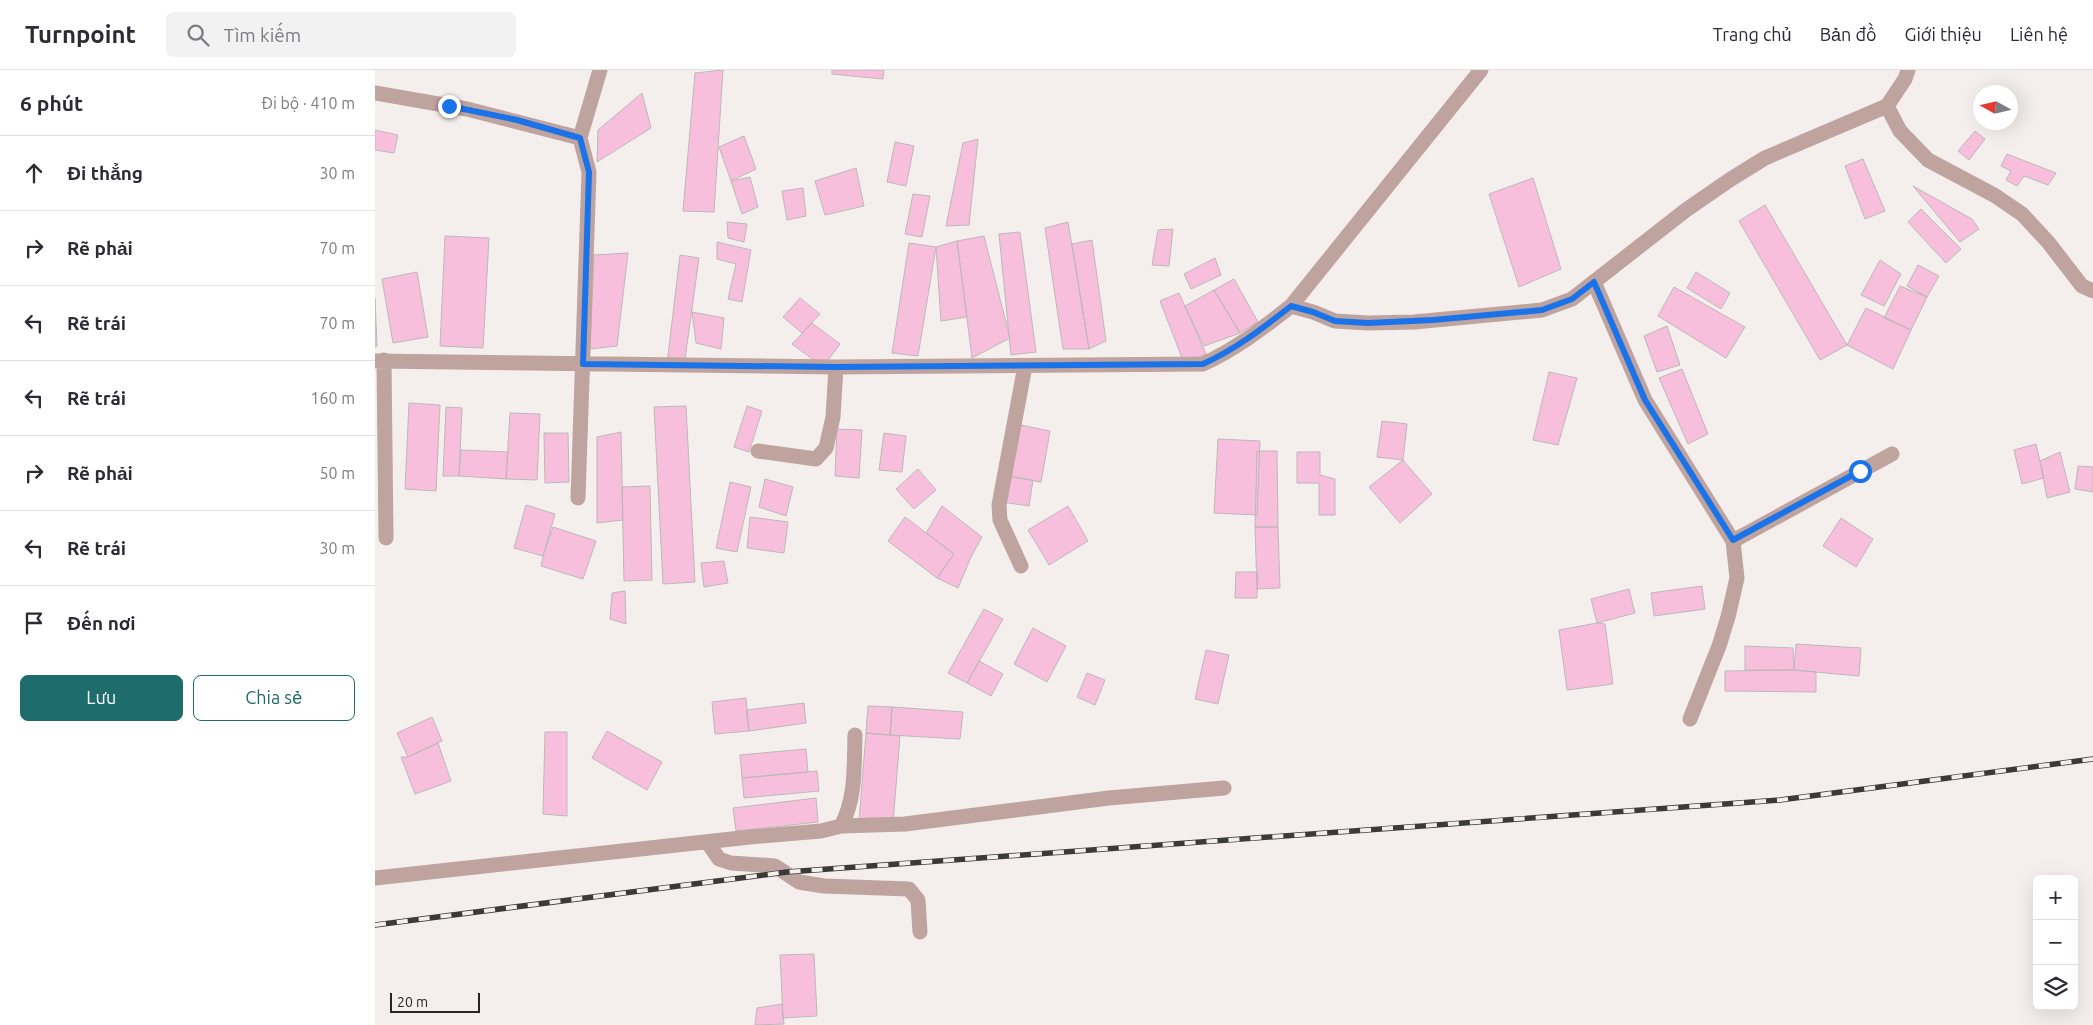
<!DOCTYPE html>
<html lang="vi">
<head>
<meta charset="utf-8">
<style>
	:root { --surface:#fff; --page:#f2f2f3; --text:#2b2b33; --muted:#7c7c81; --line:#e1e1e2; --accent:#1f6c6d }
	body { margin:0; font-family:Ubuntu,sans-serif; background:var(--page); color:var(--text) }
	.controls { position:absolute; right:15px; bottom:15px; display:grid; overflow:hidden; border-radius:8px; box-shadow:0 5px 20px #0002 }
	.controls button { width:45px; height:45px; display:grid; place-items:center; padding:0; border:0; border-bottom:1px solid var(--line); background:var(--surface); color:var(--text); font:25px sans-serif }
	.compass { position:absolute; left:1598px; top:15px; width:45px; height:45px; border-radius:50%; background:var(--surface); box-shadow:0 5px 20px #0002; rotate:278deg }
	.scale { position:absolute; left:15px; bottom:12px; width:90px; box-sizing:border-box; padding-left:5px; border:2px solid #262424; border-top:0; font-size:14px; line-height:18px; white-space:nowrap; color:#262424; -webkit-text-stroke:4px #f4efec; paint-order:stroke }
	.stop { position:absolute; width:15px; height:15px; margin:-11px; border:4px solid #1a73e8; border-radius:50%; background:#fff }
	.stop.end { background:#1a73e8; border-color:#fff; box-shadow:0 1px 5px #0008 }
	.list { margin:0; padding:0; list-style:none }
	h2 { display:flex; justify-content:space-between; align-items:center; height:65px; margin:0; padding:0 20px; font-size:21px }
	h2 small { font-size:16px; font-weight:400; color:var(--muted) }
	.list li { display:grid; grid-template-columns:32px 1fr auto; gap:15px; align-items:center; box-sizing:border-box; height:75px; padding:0 20px; border-top:1px solid var(--line) }
	.list b { display:block; font-size:19px; white-space:nowrap }
	.list em { font-size:16px; font-style:normal; color:var(--muted) }
	.actions { display:flex; gap:10px; padding:15px 20px }
	.actions a { flex:1; padding:11px 0; border:1px solid var(--accent); border-radius:8px; text-align:center; font-size:18px; color:var(--accent) }
	.actions .main { background:var(--accent); color:#fff }
	.icon { flex:none; width:28px; height:28px; fill:none; stroke:currentColor; stroke-width:2; stroke-linecap:round; stroke-linejoin:round }
	.map { position:relative; flex:none; width:1718px; height:955px; overflow:hidden }
	header { display:flex; align-items:center; gap:30px; box-sizing:border-box; height:70px; padding:0 25px; background:var(--surface); border-bottom:1px solid var(--line) }
	header strong { font-size:24px }
	nav { display:flex; gap:28px; margin-inline-start:auto; font-size:18px }
	.search { width:350px; height:45px; background:var(--page); display:flex; align-items:center; gap:12px; box-sizing:border-box; padding:0 18px; border-radius:8px; color:var(--muted); font-size:19px }
	main { display:flex }
	aside { flex:1; background:var(--surface) }
	.map>svg:first-child { display:block }
	.building { fill:#f8bfdd; stroke:#bcb8ba }
	.lines { fill:none; stroke-linecap:round; stroke-linejoin:round }
	.minor { stroke:#bfa39f; stroke-width:15 }
	.rail-casing { stroke:#3c3a39; stroke-width:5.5 }
	.rail { stroke:#f4efec; stroke-width:4; stroke-dasharray:11; stroke-linecap:butt }
	.route { stroke:#1a73e8; stroke-width:6 }
</style>
</head>
<body>
<header>
<strong>Turnpoint</strong>
<div class="search"><svg class="icon" aria-label="search" viewBox="0 0 24 24"><circle cx="10" cy="10" r="6"/><path d="M15 15l6 6"/></svg>Tìm kiếm</div>
<nav><a>Trang chủ</a><a>Bản đồ</a><a>Giới thiệu</a><a>Liên hệ</a></nav>
</header>
<main>
<aside>
<h2>6 phút<small>Đi bộ · 410 m</small></h2>
<ul class="list">
<li><svg class="icon" aria-label="ahead" viewBox="0 0 24 24"><path d="M12 20V5M6 11l6-6 6 6"/></svg><div><b>Đi thẳng</b></div><em>30 m</em></li>
<li><svg class="icon" aria-label="right" viewBox="0 0 24 24"><path d="M7 20v-9h11M14 6l5 5-5 5"/></svg><div><b>Rẽ phải</b></div><em>70 m</em></li>
<li><svg class="icon" aria-label="left" viewBox="0 0 24 24"><path d="M17 20v-9H6M10 6l-5 5 5 5"/></svg><div><b>Rẽ trái</b></div><em>70 m</em></li>
<li><svg class="icon" aria-label="left" viewBox="0 0 24 24"><path d="M17 20v-9H6M10 6l-5 5 5 5"/></svg><div><b>Rẽ trái</b></div><em>160 m</em></li>
<li><svg class="icon" aria-label="right" viewBox="0 0 24 24"><path d="M7 20v-9h11M14 6l5 5-5 5"/></svg><div><b>Rẽ phải</b></div><em>50 m</em></li>
<li><svg class="icon" aria-label="left" viewBox="0 0 24 24"><path d="M17 20v-9H6M10 6l-5 5 5 5"/></svg><div><b>Rẽ trái</b></div><em>30 m</em></li>
<li><svg class="icon" aria-label="arrive" viewBox="0 0 24 24"><path d="M6 21V4h12l-3 4 3 4H6"/></svg><div><b>Đến nơi</b></div></li>
</ul>
<div class="actions"><a class="main">Lưu</a><a>Chia sẻ</a></div>
</aside>
<div class="map">
<svg width="1718" height="955" viewBox="0 0 1718 955">
	<rect width="100%" height="100%" fill="#f4efec"/>
	<path class="building" d="M348 0 339 142 308 141 320 3Z
		M457 0H509L508 9 457 4Z
		M267 23 276 58 222 92 223 60Z
		M0 60 23 65 19 83 0 80Z
		M1600 61 1610 69 1594 90 1583 81Z
		M369 66 381 99 356 111 344 77Z
		M603 69 594 155 571 156 588 73Z
		M520 72 539 76 531 116 512 112Z
		M1632 84 1681 103 1673 115 1649 106 1642 116 1631 110 1636 101 1626 96Z
		M1488 89 1510 141 1490 149 1470 96Z
		M481 98 489 136 450 145 440 111Z
		M375 107 383 137 367 144 356 111Z
		M1158 108 1186 199 1144 217 1114 124Z
		M1538 116 1597 149 1604 159 1585 172Z
		M428 118 431 146 412 150 407 121Z
		M538 124 555 126 547 167 530 164Z
		M1390 135 1472 275 1445 290 1364 151Z
		M1546 139 1586 179 1571 193 1533 152Z
		M352 152 372 154 369 172 353 168Z
		M693 152 714 279H688L670 158Z
		M798 159 794 196 777 195 783 160Z
		M645 162 661 282 636 285 624 164Z
		M70 166 114 168 108 278 65 276Z
		M609 166 635 268 597 288 582 171Z
		M717 170 731 271 714 279 697 174Z
		M582 171 592 247 566 251 561 177Z
		M342 172 376 180 367 232 353 229 361 194 342 189Z
		M534 173 561 177 543 286 517 283Z
		M253 183 242 276 215 279 219 185Z
		M305 185 324 188 309 296 292 294Z
		M840 188 846 205 816 219 809 204Z
		M1505 190 1526 204 1509 236 1486 225Z
		M1543 195 1564 206 1552 227 1532 216Z
		M42 202 53 267 18 273 7 209Z
		M1321 202 1355 223 1346 239 1312 218Z
		M859 209 883 252 865 263 839 220Z
		M1525 216 1552 227 1536 260 1509 248Z
		M1299 217 1370 257 1351 288 1283 246Z
		M839 220 865 263 829 276 810 236Z
		M804 223 831 284 809 293 785 231Z
		M0 228 2 276 0 277Z
		M425 228 445 244 427 263 408 247Z
		M1491 238 1536 260 1518 299 1472 275Z
		M317 242 349 248 346 279 321 273Z
		M437 253 465 274 448 297 417 274Z
		M1292 256 1305 295 1282 302 1269 266Z
		M1307 299 1333 364 1313 374 1284 308Z
		M1174 302 1202 308 1183 375 1158 370Z
		M34 333 65 335 61 421 30 419Z
		M311 336 320 512 288 514 279 337Z
		M372 336 387 341 374 382 359 377Z
		M71 337 87 338 84 406H68Z
		M135 343 165 344 162 410 131 409Z
		M1007 351 1032 354 1028 390 1002 387Z
		M641 354 675 361 666 412 632 406Z
		M462 359 487 360 484 408 460 406Z
		M246 362 248 450 222 453V367Z
		M169 363H193L194 412 170 413Z
		M509 363 531 366 527 402 504 400Z
		M843 369 885 371 882 445 839 443Z
		M1661 374 1669 408 1647 414 1639 380Z
		M86 380 133 382 131 409 84 406Z
		M882 381H902L903 457H880Z
		M922 382H945V405L960 409V445H944V413H922Z
		M1685 382 1695 422 1672 428 1665 391Z
		M1028 390 1057 424 1025 453 994 417Z
		M1703 396 1718 397V422L1700 419Z
		M543 399 561 420 539 439 521 419Z
		M632 406 658 410 654 436 627 432Z
		M390 409 418 417 411 446 384 437Z
		M355 412 376 417 362 482 341 478Z
		M275 416 277 510 249 511 247 417Z
		M151 435 180 444 168 486 139 478Z
		M567 436 607 467 596 487 583 518 562 508 579 484 551 463Z
		M693 436 713 471 674 495 653 460Z
		M375 447 413 452 409 483 372 478Z
		M530 447 579 484 562 508 513 471Z
		M1466 448 1498 469 1481 497 1448 476Z
		M178 457 221 471 208 509 166 496 168 486Z
		M880 457H903L905 518 882 519Z
		M349 491 353 513 329 517 326 493Z
		M861 502H883L882 528H860Z
		M1327 516 1330 539 1279 546 1276 523Z
		M1254 519 1260 543 1222 553 1216 529Z
		M250 521 251 554 235 549 237 523Z
		M609 539 628 549 592 613 573 603Z
		M1222 553 1230 554 1238 614 1192 620 1184 560Z
		M658 558 691 576 672 612 639 594Z
		M1421 574 1486 578 1484 606 1419 600Z
		M1370 576 1418 578 1419 600H1370Z
		M831 580 854 585 843 634 820 629Z
		M604 591 628 604 616 626 592 613Z
		M1419 600 1441 602V622L1350 621V601Z
		M712 603 730 610 720 635 702 627Z
		M371 628 374 661 340 664 337 632Z
		M429 633 431 653 374 661 371 640Z
		M493 636 517 637 515 665 491 663Z
		M517 637 588 642 585 669 515 665Z
		M57 647 67 671 33 687 22 663Z
		M232 661 287 692 272 720 217 688Z
		M170 662H192V746L168 744Z
		M491 663 525 666 518 753 484 751Z
		M63 673 76 711 40 724 26 687H33Z
		M431 679 433 702 367 708 365 685Z
		M442 701 444 721 369 728 367 708Z
		M441 728 443 752 361 761 358 738Z
		M439 884 442 946 408 948 405 885Z
		M407 934 409 954 380 955 382 938Z"/>
	<g class="lines">
		<path class="minor" d="M0 23 92 39 205 68
			M1512 36 1525 61 1553 90 1619 125 1647 144 1673 172 1707 216 1718 221
			M1219 212 1270 330 1358 471 1362 508 1353 547 1344 576 1315 649
			M916 236 938 242 960 251 993 253 1039 252 1167 240 1197 229 1311 140 1356 109 1390 88 1512 36 1530 9 1533 0
			M9 290 11 468
			M0 291 461 297 828 294C861 279 888 258 916 236L1106 0
			M383 381 441 389 451 378 458 347 461 297
			M203 428 214 102 205 68 225 0
			M1358 471 1517 384
			M646 496 625 450 624 435 650 296
			M466 756 530 754 734 728 849 718
			M333 773 344 789 356 793 400 796 424 812 449 816 534 819 543 830 545 862
			M0 808 375 767 446 761 466 756C481 729 479 696 480 665"/>
		<g class="rail-casing">
			<path id="rail" d="M0 855 412 802 1405 730 1718 689"/>
		</g>
		<use href="#rail" class="rail"/>
	</g>
	<g class="lines">
		<path class="route" d="M74 36 142 50 205 68 214 102 208 294 461 297 828 294C861 279 888 258 916 236L938 242 960 251 993 253 1058 250 1167 240 1197 229 1219 212 1270 330 1358 470 1485 401"/>
	</g>
</svg>
<div class="controls">
<button>+</button>
<button>−</button>
<button><svg class="icon" aria-label="layers" viewBox="0 0 24 24"><path d="M12 4l9 5-9 5-9-5zM3 14l9 5 9-5"/></svg></button>
</div>
<svg class="compass" viewBox="-18 -18 36 36"><path d="M0-13l5 13h-10z" fill="#e53935"/><path d="M0 13l5-13h-10z" fill="#7c7c81"/></svg>
<div class="scale">20 m</div>
<div class="stop" style="left:1485px;top:401px"></div>
<div class="stop end" style="left:74px;top:36px"></div>
</div>
</main>
</body>
</html>
